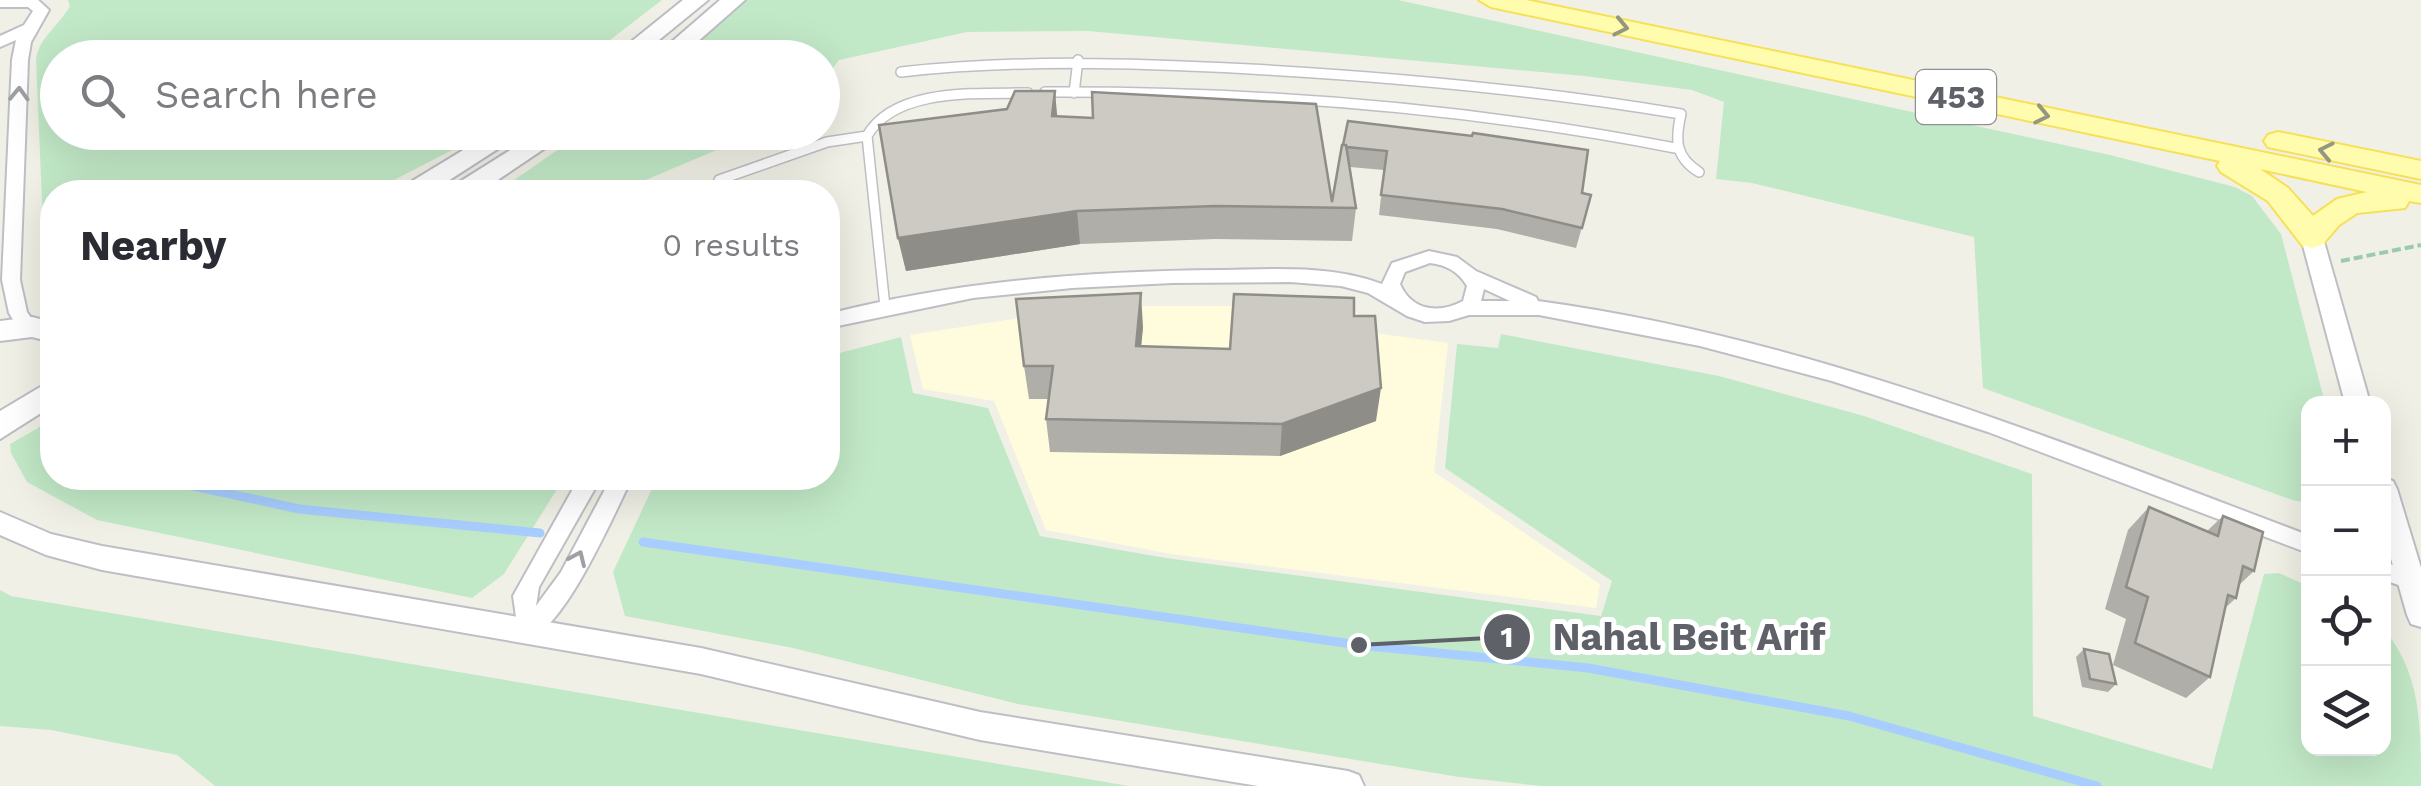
<!DOCTYPE html>
<html lang="en">
<head>
<meta charset="utf-8">
<style>
	:root { --surface:#fff; --page:#f7f7f7; --text:#2b2b33; --muted:#7c7c81; --line:#e1e1e2 }
	body { margin:0; font-family:"Work Sans",sans-serif; background:var(--page); color:var(--text) }
	.controls { position:absolute; right:30px; bottom:30px; display:grid; overflow:hidden; border-radius:20px; box-shadow:0 10px 40px #0002 }
	.controls button { width:90px; height:90px; display:grid; place-items:center; padding:0; border:0; border-bottom:2px solid var(--line); background:var(--surface); color:var(--text); font:50px sans-serif }
	.list { margin:0; padding:0; list-style:none }
	h2 { display:flex; justify-content:space-between; align-items:center; height:130px; margin:0; padding:0 40px; font-size:42px }
	h2 small { font-size:32px; font-weight:400; color:var(--muted) }
	.icon { flex:none; width:55px; height:55px; fill:none; stroke:currentColor; stroke-width:2; stroke-linecap:round; stroke-linejoin:round }
	.map { position:relative; flex:none; width:2421px; height:786px; overflow:hidden }
	.search { position:absolute; background:var(--surface); box-shadow:0 10px 40px #0002; left:40px; top:40px; width:800px; height:110px; display:flex; align-items:center; gap:25px; box-sizing:border-box; padding:0 35px; border-radius:55px; color:var(--muted); font-size:38px }
	.panel { position:absolute; background:var(--surface); box-shadow:0 10px 40px #0002; left:40px; top:180px; width:800px; height:310px; border-radius:40px }
	.map>svg:first-child { display:block }
	.commercial { fill:#fffcdd }
	.green { fill:#c2e9c7 }
	.lines { fill:none; stroke-linecap:round; stroke-linejoin:round }
	.stream { stroke:#a8ceff; stroke-width:9 }
	.service-casing { stroke:#bebfc5; stroke-width:12 }
	.minor-casing { stroke:#bebfc5; stroke-width:4 }
	.tertiary-casing { stroke:#bebfc5; stroke-width:4 }
	.secondary-casing { stroke:#bcbec4; stroke-width:4 }
	.primary-casing { stroke:#f7e059; stroke-width:4 }
	.path { stroke:#9bcaae; stroke-width:4; stroke-dasharray:9 4; stroke-linecap:butt }
	.service { stroke:#fff; stroke-width:9 }
	.minor { fill:#fff; fill-rule:evenodd }
	.tertiary { fill:#fff; fill-rule:evenodd }
	.secondary { fill:#fff; fill-rule:evenodd }
	.primary { fill:#fffcad; fill-rule:evenodd }
	.wall { fill:#afaea8 }
	.shaded-wall { fill:#8f8d88 }
	.building { fill:#cccac3; stroke:#8f8d88; stroke-width:2.5 }
	.oneway { stroke:#969780 }
	.oneway2 { stroke:#9ea0a4 }
	.labels { text-anchor:middle; dominant-baseline:central; stroke-width:10; stroke-linejoin:round; paint-order:stroke }
	.shield { fill:#fff; stroke:#8e9095; stroke-width:2.5 }
	.shield-label { font-size:32px; font-weight:bold; fill:#5e6167 }
	.leader { fill:none; stroke:#5e6167; stroke-width:4 }
	.callout-dot { fill:#5e6167; stroke:#fff; stroke-width:4 }
	.mark-label { font-size:30px; text-anchor:middle; font-weight:bold; fill:#fff }
	.callout-label { font-size:38px; text-anchor:middle; font-weight:bold; fill:#5e6167; stroke:#fff; stroke-width:10; stroke-linejoin:round; paint-order:stroke }
</style>
</head>
<body>
<div class="map">
<svg width="2421" height="786" viewBox="0 0 2421 786">
	<rect width="100%" height="100%" fill="#f1f0e6"/>
	<path class="commercial" d="M1096 306H1233L1358 313 1359 331 1448 343 1434 472 1600 584 1596 608 1171 554 1046 530 994 401 923 389 910 335Z"/>
	<path class="green" d="M68 0H662L588 57 58 58V132L485 133 371 192H52V301L46 296 36 59C40 36 59 26 70 6Z
		M744 0H1398L2110 155 2235 187 2252 196 2281 234 2325 403H2308V503L2292 500 1983 388 1974 237 1752 183 1716 179 1724 102 1692 90 1584 76 1088 31 967 32 839 60 823 81 822 58H675Z
		M582 133V132L757 133 617 192H497Z
		M1501 334 1719 376 1864 416 2032 474 2033 716 2212 769 2264 574 2279 573 2308 586V748H2384V629C2421 674 2421 724 2421 786H1541L1459 777 1018 704 793 648 625 616 613 572 657 478H828V356L901 337 913 393 988 408 1040 536 1166 558 1601 616 1612 581 1445 468 1457 344 1498 348Z
		M52 420V478H564L504 574 472 598 97 520 27 482 11 453 10 444Z
		M0 590 11 596 1129 786H215L177 755 51 730 0 726Z"/>
	<g class="lines">
		<path class="stream" d="M44 428 52 433
			M157 478 299 509 540 533
			M643 542 1359 645 1588 668 1849 716 2097 786"/>
		<g class="service-casing">
			<path id="service" d="M901 72C1018 59 1133 63 1250 69 1395 77 1538 90 1681 114 1675 140 1675 157 1699 172
				M1045 92C1253 91 1471 108 1675 148
				M1074 93 1078 60
				M719 180 827 142 867 136
				M885 307 867 136C895 87 979 94 1028 93"/>
		</g>
		<g class="minor-casing">
			<path id="minor" d="M0 0H38L49 10 31 42 28 60 20 280 27 312 38 328 28 335 21 333 9 313 2 280 12 60 16 40 0 47V36L24 25 33 11 28 7H0Z
				M1429 251 1457 257 1476 271 1536 297 1538 301C1805 337 2058 441 2308 535V553L1988 432 1832 381 1700 346 1539 315H1469L1449 321 1425 322 1407 316 1368 293 1341 286 1290 282 1172 283 1072 288 973 298 828 328V314C957 281 1089 271 1223 270 1275 269 1332 265 1382 284L1392 263ZM1430 263C1446 265 1458 271 1467 286L1463 301C1439 314 1412 311 1400 284L1405 272ZM1484 289 1510 301H1481Z
				M579 478H601L539 587 536 606 561 572 611 478H632C617 507 556 652 519 638L513 596Z
				M2384 562 2418 573 2421 580 2418 587 2410 589 2384 580Z"/>
		</g>
		<g class="tertiary-casing">
			<path id="tertiary" d="M2312 230 2323 238 2370 403H2345L2301 238Z
				M2384 478 2393 481 2397 489 2421 568V627L2411 624 2407 615 2384 534Z
				M0 512 51 534 102 546 701 648 980 712 1348 771 1359 775 1364 786H1258L980 740 701 674 102 570 46 555 0 535Z"/>
		</g>
		<g class="secondary-casing">
			<path id="secondary" d="M683 0H708L637 58H611Z
				M720 0H745L679 58H653Z
				M493 132H524L431 192H400L404 186Z
				M539 132H569L480 192H449L453 186Z
				M32 317 52 322V342L32 337 0 341V321Z
				M52 380V406L0 439V411Z"/>
		</g>
		<g class="primary-casing">
			<path id="primary" d="M1479 0H1526L2421 185V203L2409 201 2405 208 2357 213 2339 225 2322 245 2312 248 2302 245 2268 201 2221 172 2217 166 2220 161 1491 7ZM2260 169 2367 192 2337 199 2313 216 2288 188Z
				M2278 132 2421 161V179L2268 147 2264 141 2268 135Z"/>
		</g>
		<path class="path" d="M2341 261 2421 245"/>
		<use href="#service" class="service"/>
		<use href="#minor" class="minor"/>
		<use href="#tertiary" class="tertiary"/>
		<use href="#secondary" class="secondary"/>
		<use href="#primary" class="primary"/>
	</g>
	<path class="wall" d="M1057 116 1332 202 1348 121 1591 195 1576 248 1497 229 1379 215 1384 170 1350 167 1356 208 1352 241 1215 239 1080 244 906 271 898 238Z
		M1354 316 1376 421 1280 456 1050 452 1046 419 1048 399H1029L1024 366 1143 327 1141 346 1230 349Z
		M2149 507 2207 531 2223 516 2254 571 2239 585 2236 598 2224 609 2210 677 2186 698 2113 665 2126 619 2105 609 2128 530Z
		M2084 649 2116 684 2108 692 2082 687 2076 657Z"/>
	<path class="shaded-wall" d="M1055 91 1058 125 1052 116Z
		M1077 211 1080 244 906 271 898 238Z
		M1141 293 1143 327 1138 379 1136 346Z
		M1381 388 1376 421 1280 456 1282 424Z"/>
	<path class="building" d="M1015 91H1055L1052 116 1093 118 1092 92 1316 104 1332 202 1342 145H1346L1356 208 1215 206 1077 211 898 238 879 125 1007 109Z
		M1348 121 1472 136 1473 133 1588 150 1582 193 1591 195 1582 228 1502 209 1381 195 1387 151 1347 147 1346 145H1343Z
		M1141 293 1136 346 1230 349 1234 294 1354 298V316H1375L1381 388 1282 424 1046 419 1053 366H1024L1016 299Z
		M2149 507 2218 536 2223 516 2263 532 2254 571 2243 566 2236 598 2228 595 2210 677 2135 643 2148 597 2126 587Z
		M2084 649 2109 654 2116 684 2090 679Z"/>
	<defs><path id="oneway-chevron" d="M-2-3.5L2.5 0L-2 3.5" fill="none" stroke-width="1.6" stroke-linecap="round" stroke-linejoin="round" transform="scale(2.5)"/></defs>
	<g class="oneway">
		<use href="#oneway-chevron" transform="translate(1621 27) rotate(12)"/>
		<use href="#oneway-chevron" transform="translate(2042 115) rotate(12)"/>
		<use href="#oneway-chevron" transform="translate(2326 151) rotate(-168)"/>
	</g>
	<g class="oneway2">
		<use href="#oneway-chevron" transform="translate(19 94) rotate(-88)"/>
		<use href="#oneway-chevron" transform="translate(578 558) rotate(-66)"/>
	</g>
	<g class="labels">
		<rect class="shield" x="1916" y="70" width="80" height="54" rx="8"/>
		<g class="shield-label">
			<text x="1956" y="97">453</text>
		</g>
	</g>
	<path class="leader" d="M1359 645L1507 637"/>
	<g class="callout-dot">
		<circle cx="1359" cy="645" r="10"/>
		<circle cx="1507" cy="637" r="25"/>
	</g>
	<g class="mark-label">
		<text x="1507" y="647">1</text>
	</g>
	<g class="callout-label">
		<text x="1689" y="650">Nahal Beit Arif</text>
	</g>
</svg>
<div class="controls">
<button>+</button>
<button>−</button>
<button><svg class="icon" aria-label="locate" viewBox="0 0 24 24"><circle cx="12" cy="12" r="6"/><path d="M12 2v4M12 18v4M2 12h4M18 12h4"/></svg></button>
<button><svg class="icon" aria-label="layers" viewBox="0 0 24 24"><path d="M12 4l9 5-9 5-9-5zM3 14l9 5 9-5"/></svg></button>
</div>
<div class="search"><svg class="icon" aria-label="search" viewBox="0 0 24 24"><circle cx="10" cy="10" r="6"/><path d="M15 15l6 6"/></svg>Search here</div>
<section class="panel">
<h2>Nearby<small>0 results</small></h2>
<ul class="list">
</ul>
</section>
</div>
</body>
</html>
